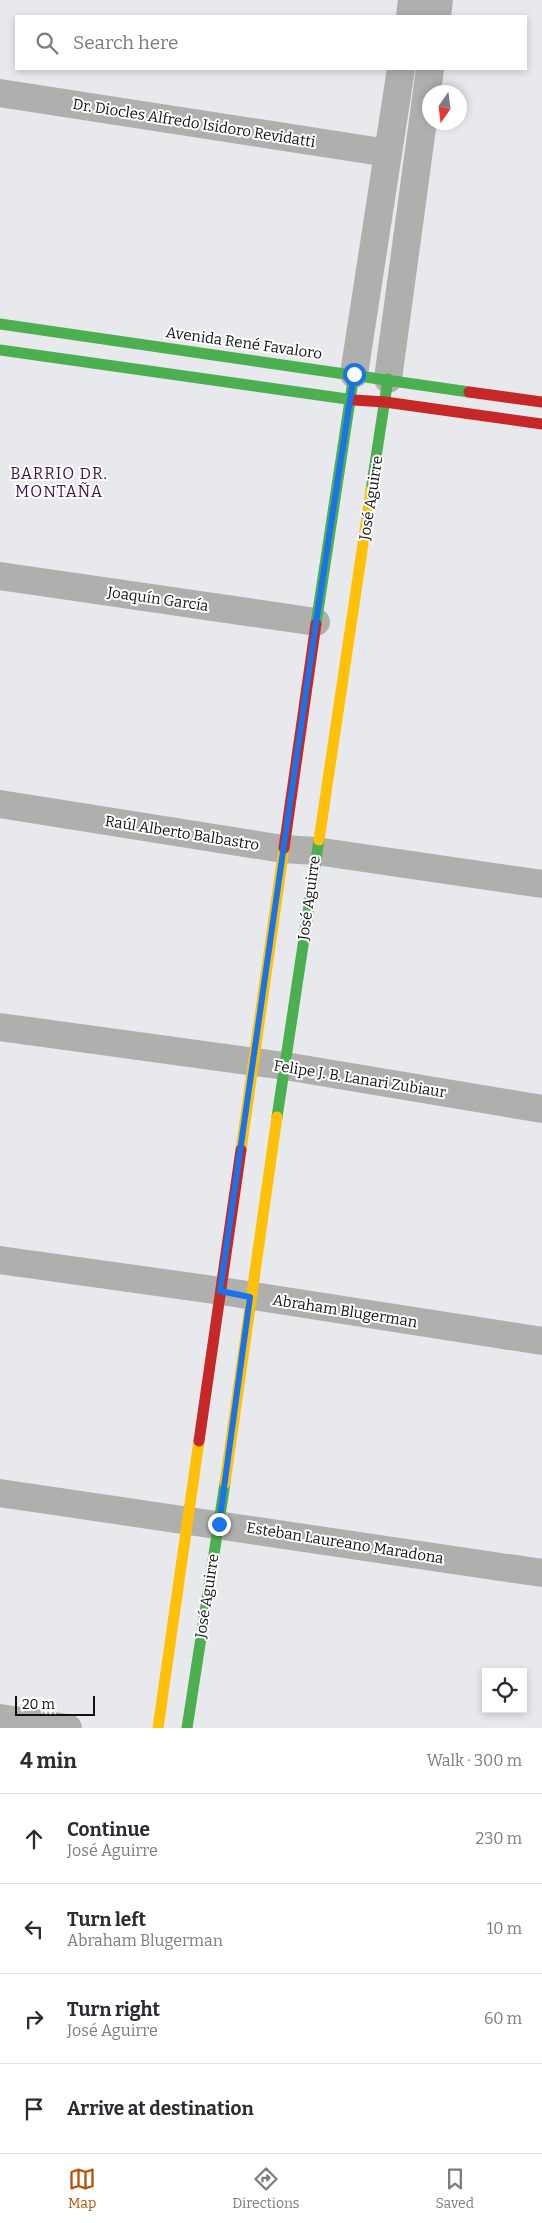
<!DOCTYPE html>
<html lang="en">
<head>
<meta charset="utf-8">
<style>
	:root { --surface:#fff; --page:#f2f2f3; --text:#2b2b33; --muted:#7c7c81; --line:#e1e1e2; --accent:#b45309 }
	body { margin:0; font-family:Bitter,serif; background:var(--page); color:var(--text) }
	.controls { position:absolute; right:15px; bottom:15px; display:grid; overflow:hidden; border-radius:0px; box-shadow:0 2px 8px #0003 }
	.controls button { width:45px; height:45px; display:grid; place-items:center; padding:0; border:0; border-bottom:1px solid var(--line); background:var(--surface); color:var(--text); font:25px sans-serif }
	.compass { position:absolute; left:422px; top:85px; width:45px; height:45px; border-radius:50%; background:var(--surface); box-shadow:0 2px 8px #0003; rotate:194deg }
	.scale { position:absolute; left:15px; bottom:12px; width:80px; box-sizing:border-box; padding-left:5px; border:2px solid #101113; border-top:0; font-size:14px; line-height:18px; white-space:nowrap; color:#101113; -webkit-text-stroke:4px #fff; paint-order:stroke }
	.stop { position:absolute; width:15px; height:15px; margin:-11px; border:4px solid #1a73e8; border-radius:50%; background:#fff }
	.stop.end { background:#1a73e8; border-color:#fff; box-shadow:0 1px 5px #0008 }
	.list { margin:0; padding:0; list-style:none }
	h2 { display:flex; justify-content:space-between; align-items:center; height:65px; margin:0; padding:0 20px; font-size:21px }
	h2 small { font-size:16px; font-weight:400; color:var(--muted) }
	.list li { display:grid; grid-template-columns:32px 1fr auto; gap:15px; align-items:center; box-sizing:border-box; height:90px; padding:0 20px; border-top:1px solid var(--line) }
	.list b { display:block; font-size:19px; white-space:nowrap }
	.list p { margin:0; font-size:16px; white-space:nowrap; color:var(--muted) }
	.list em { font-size:16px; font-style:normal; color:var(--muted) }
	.icon { flex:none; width:28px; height:28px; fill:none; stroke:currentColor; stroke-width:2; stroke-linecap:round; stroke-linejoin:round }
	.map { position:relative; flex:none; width:542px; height:1728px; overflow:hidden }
	.search { position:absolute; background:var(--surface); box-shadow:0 2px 8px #0003; left:15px; right:15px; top:15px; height:55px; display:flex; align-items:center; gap:12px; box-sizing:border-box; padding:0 18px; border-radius:0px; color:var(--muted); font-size:19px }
	.sheet { height:425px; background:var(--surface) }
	nav { display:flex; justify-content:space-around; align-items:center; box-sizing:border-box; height:70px; border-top:1px solid var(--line); background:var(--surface); font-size:14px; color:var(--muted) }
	nav a { display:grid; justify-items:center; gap:2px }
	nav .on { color:var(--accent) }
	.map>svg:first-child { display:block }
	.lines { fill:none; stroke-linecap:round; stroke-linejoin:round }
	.street { stroke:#afb0ae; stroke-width:28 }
	.fast { stroke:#4caf50; stroke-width:11 }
	.slow { stroke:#ffc107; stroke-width:11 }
	.jam { stroke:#c62828; stroke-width:11 }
	.route { stroke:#1a73e8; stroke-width:6 }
	.labels { text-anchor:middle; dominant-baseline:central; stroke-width:4; stroke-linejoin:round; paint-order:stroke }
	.street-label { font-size:15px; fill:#101113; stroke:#fff }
	.neighbourhood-label { font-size:16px; letter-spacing:1px; fill:#3e1448; stroke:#fff }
</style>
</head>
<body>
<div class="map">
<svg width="542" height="1728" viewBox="0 0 542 1728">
	<rect width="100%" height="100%" fill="#e7e9ed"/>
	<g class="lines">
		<path class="street" d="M410 16 412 0
			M437 16 439 0
			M0 93 388 153
			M354 374 401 69
			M388 379 430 69
			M0 576 316 622
			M0 804 283 849 316 851 542 884
			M0 1027 285 1066 542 1109
			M0 1260 221 1291 542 1341
			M0 1493 542 1573
			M0 1718 68 1728"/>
		<path class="fast" d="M0 324 469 392
			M0 350 354 400
			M371 490 388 379
			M316 624 354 374
			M277 1117 319 840
			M187 1728 225 1483"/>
		<path class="slow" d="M319 840 371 490
			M241 1150 284 848
			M225 1483 277 1117
			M158 1728 199 1441"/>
		<path class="jam" d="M469 392 542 402
			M354 400 385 402 542 424
			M284 848 316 624
			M199 1441 241 1150"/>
	</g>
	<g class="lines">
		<path class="route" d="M219 1524 250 1297 220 1291 316 622 354 374"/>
	</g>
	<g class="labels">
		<g class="street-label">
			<text transform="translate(194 123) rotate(9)">Dr. Diocles Alfredo Isidoro Revidatti</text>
			<text transform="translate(244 343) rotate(8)">Avenida René Favaloro</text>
			<text transform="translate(371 498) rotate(-81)">José Aguirre</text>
			<text transform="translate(158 599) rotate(8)">Joaquín García</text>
			<text transform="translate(182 833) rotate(9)">Raúl Alberto Balbastro</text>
			<text transform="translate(309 898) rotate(-82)">José Aguirre</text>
			<text transform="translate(360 1079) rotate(9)">Felipe J. B. Lanari Zubiaur</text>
			<text transform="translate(345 1311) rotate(9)">Abraham Blugerman</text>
			<text transform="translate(345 1543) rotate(9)">Esteban Laureano Maradona</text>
			<text transform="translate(207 1596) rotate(-81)">José Aguirre</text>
		</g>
		<g class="neighbourhood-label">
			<text x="59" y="473">BARRIO DR.<tspan x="59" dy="18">MONTAÑA</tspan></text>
		</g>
	</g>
</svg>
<div class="controls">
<button><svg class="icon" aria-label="locate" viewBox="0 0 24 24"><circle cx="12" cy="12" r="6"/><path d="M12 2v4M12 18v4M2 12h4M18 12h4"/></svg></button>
</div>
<svg class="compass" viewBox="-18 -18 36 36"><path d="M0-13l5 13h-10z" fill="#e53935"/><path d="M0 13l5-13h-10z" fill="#7c7c81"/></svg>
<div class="scale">20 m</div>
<div class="stop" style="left:354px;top:374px"></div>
<div class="stop end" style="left:219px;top:1524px"></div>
<div class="search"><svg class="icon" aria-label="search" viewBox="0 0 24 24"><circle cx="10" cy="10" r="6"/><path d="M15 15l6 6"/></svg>Search here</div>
</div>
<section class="sheet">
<h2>4 min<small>Walk · 300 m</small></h2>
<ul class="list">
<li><svg class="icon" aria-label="ahead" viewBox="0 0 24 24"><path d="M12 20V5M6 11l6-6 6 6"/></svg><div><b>Continue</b><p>José Aguirre</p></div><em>230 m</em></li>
<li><svg class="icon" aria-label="left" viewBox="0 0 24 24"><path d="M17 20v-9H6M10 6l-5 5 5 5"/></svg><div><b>Turn left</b><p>Abraham Blugerman</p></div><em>10 m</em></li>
<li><svg class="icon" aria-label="right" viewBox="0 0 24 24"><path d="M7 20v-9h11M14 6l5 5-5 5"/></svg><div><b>Turn right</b><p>José Aguirre</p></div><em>60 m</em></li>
<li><svg class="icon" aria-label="arrive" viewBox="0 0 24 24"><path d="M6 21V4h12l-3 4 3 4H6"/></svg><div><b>Arrive at destination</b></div></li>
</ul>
</section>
<nav>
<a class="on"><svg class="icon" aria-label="map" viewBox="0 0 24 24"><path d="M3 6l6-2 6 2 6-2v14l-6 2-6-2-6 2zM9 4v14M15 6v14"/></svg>Map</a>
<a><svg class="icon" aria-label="directions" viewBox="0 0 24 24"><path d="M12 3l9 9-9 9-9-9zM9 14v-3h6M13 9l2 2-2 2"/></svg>Directions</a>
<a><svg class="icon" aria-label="saved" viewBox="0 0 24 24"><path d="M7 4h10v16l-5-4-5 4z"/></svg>Saved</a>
</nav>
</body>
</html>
